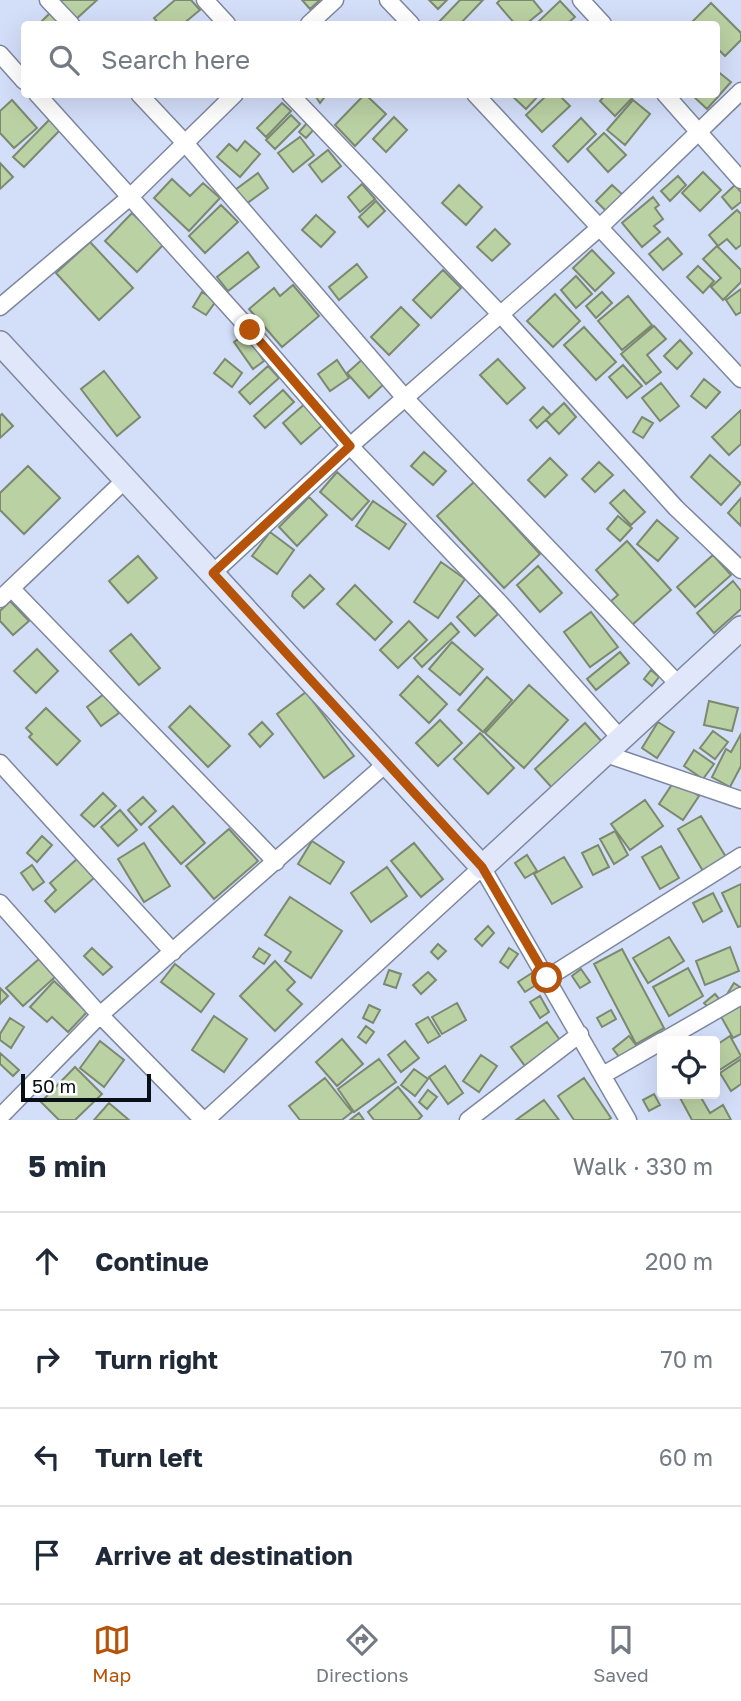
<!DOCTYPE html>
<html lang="en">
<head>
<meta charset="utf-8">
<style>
	:root { --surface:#fff; --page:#f6f6f7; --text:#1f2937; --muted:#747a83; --line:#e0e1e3; --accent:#b45309 }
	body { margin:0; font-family:"Golos Text",sans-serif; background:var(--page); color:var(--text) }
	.controls { position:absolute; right:21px; bottom:21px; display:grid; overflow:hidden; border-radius:7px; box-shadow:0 7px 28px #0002 }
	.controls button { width:63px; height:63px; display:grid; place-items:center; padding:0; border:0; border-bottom:2px solid var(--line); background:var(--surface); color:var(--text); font:35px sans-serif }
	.scale { position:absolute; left:21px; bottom:18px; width:130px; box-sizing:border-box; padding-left:7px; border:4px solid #0a0e17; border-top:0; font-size:19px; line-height:24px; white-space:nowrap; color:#0a0e17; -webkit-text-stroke:5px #fff; paint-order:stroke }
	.stop { position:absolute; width:21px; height:21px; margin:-16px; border:5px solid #b45309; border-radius:50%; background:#fff }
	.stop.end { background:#b45309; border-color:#fff; box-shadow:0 2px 7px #0008 }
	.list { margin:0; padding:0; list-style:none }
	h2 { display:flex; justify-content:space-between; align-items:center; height:91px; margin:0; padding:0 28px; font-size:30px }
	h2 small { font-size:23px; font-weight:400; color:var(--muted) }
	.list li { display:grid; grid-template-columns:46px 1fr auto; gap:21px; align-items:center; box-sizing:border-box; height:98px; padding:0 28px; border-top:2px solid var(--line) }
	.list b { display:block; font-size:26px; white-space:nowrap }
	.list em { font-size:23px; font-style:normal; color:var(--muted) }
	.icon { flex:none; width:38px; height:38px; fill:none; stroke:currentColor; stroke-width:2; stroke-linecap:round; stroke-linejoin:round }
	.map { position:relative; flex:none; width:741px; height:1120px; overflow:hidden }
	.search { position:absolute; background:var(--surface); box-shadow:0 7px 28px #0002; left:21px; right:21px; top:21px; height:77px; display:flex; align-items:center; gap:18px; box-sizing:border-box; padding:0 24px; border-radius:7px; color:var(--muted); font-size:26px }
	.sheet { height:483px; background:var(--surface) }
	nav { display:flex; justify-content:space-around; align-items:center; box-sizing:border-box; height:98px; border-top:2px solid var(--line); background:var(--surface); font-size:19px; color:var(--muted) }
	nav a { display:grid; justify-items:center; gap:4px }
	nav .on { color:var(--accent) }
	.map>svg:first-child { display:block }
	.building { fill:#bad1a3; stroke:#7c8970; stroke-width:2 }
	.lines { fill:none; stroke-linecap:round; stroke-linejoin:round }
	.street-casing { stroke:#7d87a0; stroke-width:19 }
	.secondary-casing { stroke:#7d87a0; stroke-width:26 }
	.street { stroke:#fff; stroke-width:16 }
	.secondary { stroke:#e0e7fa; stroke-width:23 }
	.route { stroke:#b45309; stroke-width:9 }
</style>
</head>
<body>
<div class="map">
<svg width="741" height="1120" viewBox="0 0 741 1120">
	<rect width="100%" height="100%" fill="#d3def9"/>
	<path class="building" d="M60 0H97L74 21 58 2Z
		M175 0H191L200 10 183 24H159L154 18Z
		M302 0H320L310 9Z
		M429 0H447L438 9Z
		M460 0H483L460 24H440L438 23Z
		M500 0H533L542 11 526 24H515L497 3Z
		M560 1 575 17 567 24H536Z
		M711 3 741 33V40L725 56 716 47V24L691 23Z
		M51 12 63 24H39Z
		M716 70 731 82 707 109 691 94H716Z
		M314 94H327L320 103Z
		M365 94 386 114 355 146 335 125Z
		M510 94H540L526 109Z
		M548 94H558L570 106 542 132 526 115Z
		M606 94H636L615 116 600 101Z
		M12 100 37 128 14 148 0 133V111Z
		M633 100 650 114 625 145 607 130Z
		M282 103 291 111 266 137 257 128Z
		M291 115 300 124 275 149 266 140Z
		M394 117 407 130 386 152 373 139Z
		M51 118 62 128 24 167 13 157Z
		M581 118 596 134 568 162 553 146Z
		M308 122 315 128 306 138 299 132Z
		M604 133 626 155 608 172 587 149Z
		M300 137 314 155 293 172 278 153Z
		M245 141 260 154 240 177 217 157 229 144 237 151Z
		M328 150 341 166 322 182 309 165Z
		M0 163 13 177 0 189Z
		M703 172 721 190 700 211 682 193Z
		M258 173 268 188 246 204 235 190Z
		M678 176 686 185 670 201 661 191Z
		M172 179 190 196 203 183 220 198 189 231 154 198Z
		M362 184 375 199 360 212 348 197Z
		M459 185 482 207 466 225 442 203Z
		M612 185 623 195 607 212 596 201Z
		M735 185 741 192V202L732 209 722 197Z
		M653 197 659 205 655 208 663 219 654 226 660 232 642 247 622 223Z
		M376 201 385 211 368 227 359 217Z
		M221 205 238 222 205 253 189 236Z
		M737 210 741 214V245L736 249 727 239 718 246 709 235Z
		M132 213 164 244 137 272 105 241Z
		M316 215 335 232 321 247 302 230Z
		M495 229 510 244 492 261 477 247Z
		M668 238 682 254 663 270 649 254Z
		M90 242 133 288 99 320 56 273Z
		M717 246 741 270V282L723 300 711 287 721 278 703 259Z
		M592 250 614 273 595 291 573 268Z
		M248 252 259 267 228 291 217 277Z
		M357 264 367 277 339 300 329 287Z
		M698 266 714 281 703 293 687 277Z
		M443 270 461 288 431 318 413 300Z
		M576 276 592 294 576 308 561 290Z
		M293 285 319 316 282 347 249 309 274 288 280 296Z
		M741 289V312L736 315 726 300Z
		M202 292 216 301 206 315 193 307Z
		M602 292 612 303 596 318 586 306Z
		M555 294 580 321 553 347 527 321Z
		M628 296 652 325 622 350 598 321Z
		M401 307 419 325 389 355 371 337Z
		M654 326 666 339 647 355 661 372 646 384 621 354Z
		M584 327 616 362 596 380 564 345Z
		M246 334 264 361 253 369 234 342Z
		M680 340 692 353 677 369 664 356Z
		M365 357 386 382 369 398 347 373Z
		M225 359 242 373 232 387 214 373Z
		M498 359 525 388 507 404 480 375Z
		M337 360 349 378 330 391 318 374Z
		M623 365 642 386 627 398 609 377Z
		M268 366 279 378 250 404 239 392Z
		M104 371 140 417 117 436 81 389Z
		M704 379 720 392 706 408 691 396Z
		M661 383 679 406 660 421 642 398Z
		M283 390 294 402 265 428 254 416Z
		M307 402 325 423 301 444 283 423Z
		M564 403 576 417 559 434 546 420Z
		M543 407 551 415 537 428 530 420Z
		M741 410V444L729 455 712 437Z
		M2 414 13 426 0 438V416Z
		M642 417 653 423 643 438 633 432Z
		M424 452 446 471 433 485 411 466Z
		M710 455 741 483 721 505 691 477Z
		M550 458 567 475 545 497 528 480Z
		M599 462 613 475 595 492 582 479Z
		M28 466 60 498 24 534 0 510V493Z
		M337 472 369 501 352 520 320 492Z
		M474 482 540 554 504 588 437 516Z
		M624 490 645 512 631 525 610 503Z
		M309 497 327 515 297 546 279 527Z
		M741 498V526L728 513Z
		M373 501 406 524 389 549 356 526Z
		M618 516 632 528 620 541 607 529Z
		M657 520 678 538 658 561 637 544Z
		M270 532 294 550 277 574 252 556Z
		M627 541 671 590 632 625 611 601 618 595 596 570Z
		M713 555 731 575 695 607 677 587Z
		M138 556 157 578 128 603 109 581Z
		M441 562 465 579 438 618 414 602Z
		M538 566 562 593 540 612 517 585Z
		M310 575 324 589 304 608 292 596 293 592Z
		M733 581 741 591V609L714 633 697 613Z
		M355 585 392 622 375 640 337 604Z
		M480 595 498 614 475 636 457 617Z
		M10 601 29 621 13 635 0 621V611Z
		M591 612 618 647 590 667 564 632Z
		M409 621 427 640 398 668 380 650Z
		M451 623 459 632 422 667 414 658Z
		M131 634 160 668 139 685 110 651Z
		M452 642 483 669 460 695 429 669Z
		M37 649 58 671 36 693 14 671Z
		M620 652 629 663 596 690 587 679Z
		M651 670 659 677 652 686 644 679Z
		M418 676 447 704 429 723 400 695Z
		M487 677 512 700 483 732 458 710Z
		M529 685 568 720 524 768 485 733Z
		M306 692 354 756 324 778 277 714Z
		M104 694 119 713 101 726 87 707Z
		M709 701 738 708 732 731 704 725Z
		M190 706 230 746 208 767 169 727Z
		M46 708 80 741 57 765 29 737 32 734 26 728Z
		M440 720 462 743 438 766 416 743Z
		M262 722 273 734 260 747 249 734Z
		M658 722 674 732 657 758 642 748Z
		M585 723 604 744 554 790 535 769Z
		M713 731 728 742 715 759 700 748Z
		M480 733 514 768 488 794 454 759Z
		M741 734V766L730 787 712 777 726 749 731 752Z
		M694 750 714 764 703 779 684 766Z
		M675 780 699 796 683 820 659 804Z
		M103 793 116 806 94 827 81 815Z
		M143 797 156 811 141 825 128 810Z
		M645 800 663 826 630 850 611 824Z
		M173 806 205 843 181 864 149 827Z
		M120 810 137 830 118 846 101 827Z
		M701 816 726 857 703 871 678 829Z
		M229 829 258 861 214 899 186 866Z
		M615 831 628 855 614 864 600 839Z
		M42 836 52 845 37 862 27 853Z
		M312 841 344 862 330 884 298 864Z
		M144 843 170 886 144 902 118 859Z
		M414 843 443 879 421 897 391 861Z
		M598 845 609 867 593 875 582 853Z
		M661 846 679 878 660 889 642 857Z
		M527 855 537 871 525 878 515 863Z
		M564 857 582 887 552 904 534 874Z
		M77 859 94 878 55 912 45 901 56 890 50 883Z
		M32 865 44 882 33 890 21 873Z
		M387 867 407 896 371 922 351 893Z
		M741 884V926L738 927 722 893Z
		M713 893 722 911 703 922 693 903Z
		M290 897 342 931 311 978 285 961 291 952 265 935Z
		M488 926 494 933 482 946 475 939Z
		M669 937 684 961 648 983 633 958Z
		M438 944 446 951 438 959 431 952Z
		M730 947 739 971 705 985 696 961Z
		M92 948 112 967 103 975 84 956Z
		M259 948 270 955 264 964 253 957Z
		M509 948 518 954 508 968 500 962Z
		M622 949 664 1028 636 1044 594 964Z
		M39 959 55 977 23 1006 6 988Z
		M275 961 295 982 287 990 302 1004 275 1031 240 996Z
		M175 964 214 994 201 1012 161 982Z
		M688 968 703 996 669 1016 653 987Z
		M581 969 590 982 580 988 572 976Z
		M389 970 401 974 396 988 384 984Z
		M535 971 542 981 525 992 518 982Z
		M428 972 436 980 421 994 413 985Z
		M54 981 87 1012 68 1032 52 1017 47 1022 30 1007Z
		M734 983 740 987 732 1000 726 996Z
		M0 988 8 996 0 1004Z
		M715 994 721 1001 710 1009 704 1003Z
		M540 996 549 1012 540 1018 530 1002Z
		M741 1000V1034L733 1038 719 1013Z
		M457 1003 466 1020 442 1034 432 1017Z
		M369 1005 380 1010 373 1023 363 1018Z
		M611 1010 616 1019 602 1027 597 1018Z
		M214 1016 247 1039 224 1072 192 1050Z
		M428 1017 440 1036 428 1043 416 1024Z
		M10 1018 24 1027 11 1048 0 1040V1034Z
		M547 1022 560 1040 525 1066 511 1047Z
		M366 1026 374 1032 366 1043 358 1037Z
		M629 1036 639 1049 623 1062 613 1049Z
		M730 1036 741 1056 715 1073V1046Z
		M342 1039 363 1064 337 1086 316 1062Z
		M100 1041 124 1060 104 1087 80 1068Z
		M405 1041 419 1058 401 1072 388 1055Z
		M0 1053 19 1070 13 1076 0 1064Z
		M481 1055 497 1066 479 1092 463 1081Z
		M379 1059 396 1082 354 1112 338 1089Z
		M741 1059V1084L731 1091 720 1073Z
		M445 1066 463 1093 448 1104 429 1077Z
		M75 1067 102 1094 75 1120H59L41 1102Z
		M414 1069 428 1079 415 1096 401 1085Z
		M325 1078 352 1112 342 1120H300L289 1106Z
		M584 1078 611 1118 608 1120H574L558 1096Z
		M398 1087 422 1116 418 1120H374L368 1112Z
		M428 1090 437 1097 427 1109 419 1102Z
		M654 1094 660 1105 649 1111 643 1100Z
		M678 1094H699L710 1113 723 1105 731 1120H692Z
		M544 1100 559 1120H516Z
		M109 1103 129 1120H94Z
		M359 1113 364 1120H350Z"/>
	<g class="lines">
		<g class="street-casing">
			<path id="street" d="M48 0 71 24
				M205 0 227 24
				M388 0 411 24
				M581 0 603 24
				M309 24 335 0
				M0 54 24 81
				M37 94 250 330 350 446 500 603 621 739
				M139 94 185 143 405 398 680 686
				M290 94 502 316 676 508 741 570
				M475 94 741 379
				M665 94 741 180
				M0 307 130 197 235 94
				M213 573 350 446 598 229 741 91
				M12 589 276 862
				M0 599 124 481
				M606 754 741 800
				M0 763 173 952
				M0 903 100 1015 203 1120
				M547 978 741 856
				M663 1041 741 996
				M603 1075 662 1041
				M0 1117 100 1015 388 762
				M206 1120 482 867 628 1120
				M468 1120 580 1034"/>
		</g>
		<g class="secondary-casing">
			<path id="secondary" d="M0 343 482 867 741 628"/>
		</g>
		<use href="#street" class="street"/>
		<use href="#secondary" class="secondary"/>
	</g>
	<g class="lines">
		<path class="route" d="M250 330 350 446 213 573 482 867 547 978"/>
	</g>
</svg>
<div class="controls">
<button><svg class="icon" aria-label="locate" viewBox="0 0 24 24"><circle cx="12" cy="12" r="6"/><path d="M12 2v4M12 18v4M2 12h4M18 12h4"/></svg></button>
</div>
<div class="scale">50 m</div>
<div class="stop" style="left:547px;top:978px"></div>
<div class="stop end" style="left:250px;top:330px"></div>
<div class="search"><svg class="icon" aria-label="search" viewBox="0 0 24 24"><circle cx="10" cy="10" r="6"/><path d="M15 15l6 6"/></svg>Search here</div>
</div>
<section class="sheet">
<h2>5 min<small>Walk · 330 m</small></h2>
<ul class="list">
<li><svg class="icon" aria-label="ahead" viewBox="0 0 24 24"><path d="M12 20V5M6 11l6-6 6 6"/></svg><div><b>Continue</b></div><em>200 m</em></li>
<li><svg class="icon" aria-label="right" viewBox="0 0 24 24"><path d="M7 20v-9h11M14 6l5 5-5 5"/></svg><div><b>Turn right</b></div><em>70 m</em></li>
<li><svg class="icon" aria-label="left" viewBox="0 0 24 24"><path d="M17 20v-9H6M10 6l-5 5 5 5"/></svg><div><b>Turn left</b></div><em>60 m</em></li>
<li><svg class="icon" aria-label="arrive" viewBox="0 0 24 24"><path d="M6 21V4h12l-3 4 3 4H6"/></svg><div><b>Arrive at destination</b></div></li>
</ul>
</section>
<nav>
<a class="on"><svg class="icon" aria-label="map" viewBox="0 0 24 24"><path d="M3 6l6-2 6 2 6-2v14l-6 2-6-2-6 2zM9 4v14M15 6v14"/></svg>Map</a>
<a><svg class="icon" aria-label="directions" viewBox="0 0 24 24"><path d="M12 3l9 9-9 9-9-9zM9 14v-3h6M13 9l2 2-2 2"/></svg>Directions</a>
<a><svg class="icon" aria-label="saved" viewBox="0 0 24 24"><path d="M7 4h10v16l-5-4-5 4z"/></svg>Saved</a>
</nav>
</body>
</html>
